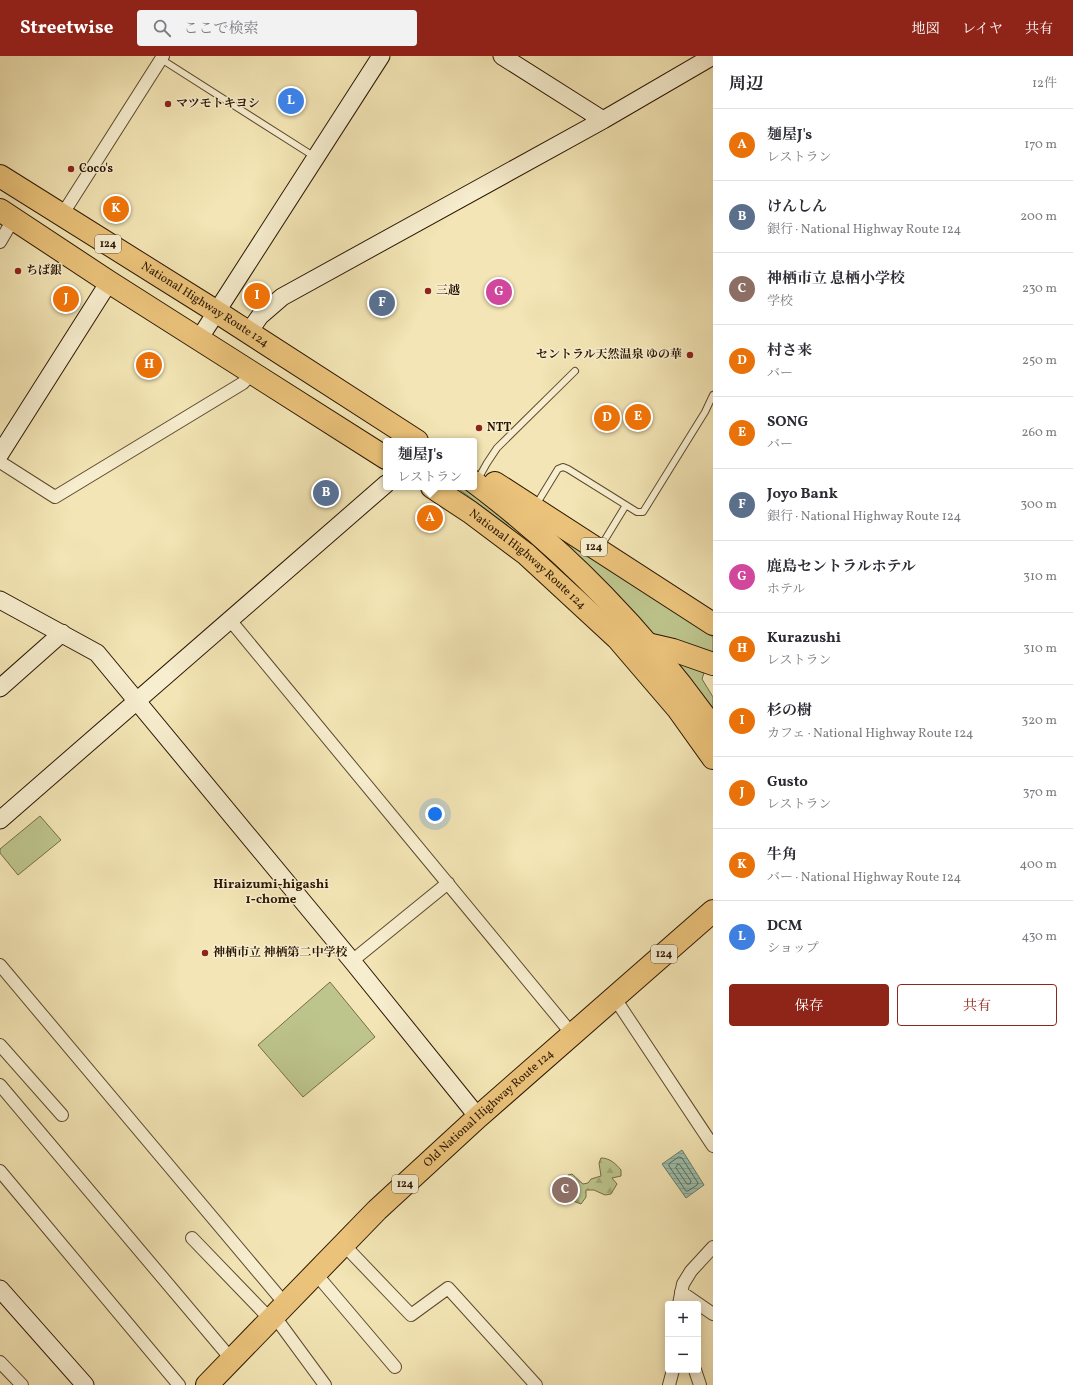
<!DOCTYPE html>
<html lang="ja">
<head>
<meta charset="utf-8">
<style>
	:root { --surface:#fff; --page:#f2f2f3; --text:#2b2b33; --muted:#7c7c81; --line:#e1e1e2; --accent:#8f2418 }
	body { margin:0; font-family:Vollkorn,"Noto Serif JP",serif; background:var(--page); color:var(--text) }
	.controls { position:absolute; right:12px; bottom:12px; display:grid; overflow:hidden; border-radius:4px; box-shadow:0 2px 10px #0003 }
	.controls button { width:36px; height:36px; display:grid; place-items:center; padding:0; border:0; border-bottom:1px solid var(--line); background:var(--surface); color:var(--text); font:20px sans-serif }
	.you { position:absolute; left:435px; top:758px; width:14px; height:14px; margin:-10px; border:3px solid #fff; border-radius:50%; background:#1a73e8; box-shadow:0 0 0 6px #1a73e833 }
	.badge { display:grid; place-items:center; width:26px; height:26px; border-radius:50%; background:var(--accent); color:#fff; font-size:13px; font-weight:700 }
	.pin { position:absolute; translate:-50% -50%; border:2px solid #fff; box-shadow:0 1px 4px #0006 }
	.popup { position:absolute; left:383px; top:382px; width:94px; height:52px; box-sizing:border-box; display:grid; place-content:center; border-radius:4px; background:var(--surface); filter:drop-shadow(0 1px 3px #0005); font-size:13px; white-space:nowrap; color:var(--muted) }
	.popup b { font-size:15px; color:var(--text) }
	.popup::after { content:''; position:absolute; left:50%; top:100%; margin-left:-8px; border:8px solid transparent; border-top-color:var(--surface) }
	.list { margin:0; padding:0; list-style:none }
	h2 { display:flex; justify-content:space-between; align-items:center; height:52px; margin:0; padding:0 16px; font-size:17px }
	h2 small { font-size:13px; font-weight:400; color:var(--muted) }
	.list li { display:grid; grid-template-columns:26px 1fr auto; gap:12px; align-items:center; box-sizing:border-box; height:72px; padding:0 16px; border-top:1px solid var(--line) }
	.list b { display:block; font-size:15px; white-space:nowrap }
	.list p { margin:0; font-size:13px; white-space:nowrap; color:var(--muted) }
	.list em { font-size:13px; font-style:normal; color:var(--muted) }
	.actions { display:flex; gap:8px; padding:12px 16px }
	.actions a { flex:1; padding:9px 0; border:1px solid var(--accent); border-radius:4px; text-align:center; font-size:14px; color:var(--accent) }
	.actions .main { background:var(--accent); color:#fff }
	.icon { flex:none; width:22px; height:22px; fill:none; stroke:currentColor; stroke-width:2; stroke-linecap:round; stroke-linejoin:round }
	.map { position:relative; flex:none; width:713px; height:1329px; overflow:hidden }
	header { display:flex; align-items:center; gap:24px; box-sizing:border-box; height:56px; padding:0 20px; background:var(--accent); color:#fff }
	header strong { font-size:19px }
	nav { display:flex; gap:22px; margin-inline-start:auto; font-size:14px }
	.search { width:280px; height:36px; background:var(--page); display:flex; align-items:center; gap:10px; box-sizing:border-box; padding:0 14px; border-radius:4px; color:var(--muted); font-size:15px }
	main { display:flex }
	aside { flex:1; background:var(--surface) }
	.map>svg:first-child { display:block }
	.grass { fill:#bdc48c; stroke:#746d46 }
	.forest { fill:url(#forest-firs); stroke:#746d46 }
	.water { fill:url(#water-rules); stroke:#6e7b68 }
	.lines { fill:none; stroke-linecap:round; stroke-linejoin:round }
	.shore { stroke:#636a56; stroke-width:1 }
	.lane-casing { stroke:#5d4a2d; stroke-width:8 }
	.street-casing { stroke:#5d4a2d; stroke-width:14 }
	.secondary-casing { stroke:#2b1600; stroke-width:19 }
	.highway-casing { stroke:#2b1600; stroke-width:24 }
	.lane { stroke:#f7eecf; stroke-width:6 }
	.street { stroke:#f7eecf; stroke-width:12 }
	.secondary { stroke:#f7eecf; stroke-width:17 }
	.highway { stroke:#eac27a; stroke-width:22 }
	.poi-dot { fill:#8f2418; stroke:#f7eecf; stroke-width:1.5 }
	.labels { text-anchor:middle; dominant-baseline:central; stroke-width:3; stroke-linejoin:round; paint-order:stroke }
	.shield { fill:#f7eecf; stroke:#68573e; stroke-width:1 }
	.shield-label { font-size:11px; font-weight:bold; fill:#2b1600 }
	.poi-label { font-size:12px; font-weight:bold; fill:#2b1600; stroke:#f7eecf; text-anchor:start }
	.street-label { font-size:12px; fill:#2b1600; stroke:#f7eecf }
	.neighbourhood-label { font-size:13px; font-weight:bold; fill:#2b1600; stroke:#f7eecf }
</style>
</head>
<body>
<header>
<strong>Streetwise</strong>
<div class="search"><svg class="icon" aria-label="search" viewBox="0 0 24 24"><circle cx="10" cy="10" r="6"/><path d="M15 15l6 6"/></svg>ここで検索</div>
<nav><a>地図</a><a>レイヤ</a><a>共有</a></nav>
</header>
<main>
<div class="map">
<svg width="713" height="1329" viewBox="0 0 713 1329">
	<defs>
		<pattern id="forest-firs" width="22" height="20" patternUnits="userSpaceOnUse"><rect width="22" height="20" fill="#bdc48c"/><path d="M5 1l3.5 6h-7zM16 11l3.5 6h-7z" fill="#a3a877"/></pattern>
		<pattern id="water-rules" width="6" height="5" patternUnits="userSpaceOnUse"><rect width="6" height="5" fill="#9bbfad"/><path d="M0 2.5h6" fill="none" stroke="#86a393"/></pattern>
	</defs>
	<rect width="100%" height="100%" fill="#f3e5b5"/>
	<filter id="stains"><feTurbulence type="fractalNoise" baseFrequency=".005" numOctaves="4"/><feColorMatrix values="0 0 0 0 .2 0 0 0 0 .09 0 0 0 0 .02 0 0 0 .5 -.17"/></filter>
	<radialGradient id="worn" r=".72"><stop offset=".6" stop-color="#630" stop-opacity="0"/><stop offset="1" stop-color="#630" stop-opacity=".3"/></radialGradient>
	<path class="grass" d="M456 431H468L572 521 568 525 507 469Z
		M543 467 713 581V602L653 581Z
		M672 602 704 617 702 623 713 641V657Z
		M40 760 61 784 18 819 0 797V793Z
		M330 926 375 981 303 1041 258 989Z"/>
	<path class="forest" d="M601 1102C610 1102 616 1108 621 1114V1120L612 1122 617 1128 611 1138 605 1139 594 1134H586V1141L581 1148 573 1145 566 1125 568 1119 572 1118 583 1128 588 1127 591 1123 601 1120 599 1107Z"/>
	<path class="water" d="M682 1094 704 1129 686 1142 662 1108Z"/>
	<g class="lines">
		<path class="shore" d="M679 1101 682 1102 698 1127 697 1129 688 1135H686L669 1110V1108Z
			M678 1108 680 1109 691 1125 690 1128H687L676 1112Z"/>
		<g class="lane-casing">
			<path id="lane" d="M161 3 315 101
				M478 423 487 407 497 392 575 315
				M536 449 558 413 563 411 568 413 637 456H643L705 356 713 339
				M601 490 626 449"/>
		</g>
		<g class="street-casing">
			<path id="street" d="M62 159 163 0
				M0 186 14 162
				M0 406 55 441 243 327 252 317
				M230 564 572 978
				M352 905 448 827
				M0 909 286 1249
				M614 941 713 1090
				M0 989 62 1059
				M0 1029 232 1304
				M0 1115 179 1329
				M192 1182 271 1264 278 1265 325 1329
				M344 1189 411 1259 448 1232 536 1329
				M316 1218 395 1311
				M681 1236 713 1258
				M679 1248 683 1228 691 1215 713 1191
				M0 1306 22 1329
				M695 1314 700 1329
				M669 1329 673 1314"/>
		</g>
		<g class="secondary-casing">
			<path id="secondary" d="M502 0 603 64
				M248 277 260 260 282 241 603 64 713 0
				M199 283 381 0
				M0 398 109 226
				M0 544 97 597 352 905 478 1061
				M0 632 62 577
				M0 764 386 428
				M0 1233 85 1329"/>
		</g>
		<g class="highway-casing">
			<g id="highway">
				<path id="s1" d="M0 120 217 256 417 385"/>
				<path d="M0 154 109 226 386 402"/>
				<path d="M474 426C565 494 648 579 713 672"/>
				<path d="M495 427 713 568"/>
				<path id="s2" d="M432 431 470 456 526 498 618 583 678 653 713 702"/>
				<path d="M643 587 673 594 713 608"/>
				<path id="s3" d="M207 1329 377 1154 478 1061 713 855"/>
			</g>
		</g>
		<use href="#lane" class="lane"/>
		<use href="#street" class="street"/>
		<use href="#secondary" class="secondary"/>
		<use href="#highway" class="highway"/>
	</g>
	<g class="poi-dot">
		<circle cx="168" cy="48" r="4"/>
		<circle cx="71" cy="113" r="4"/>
		<circle cx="18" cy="215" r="4"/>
		<circle cx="428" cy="235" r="4"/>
		<circle cx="690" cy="299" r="4"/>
		<circle cx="479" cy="372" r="4"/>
		<circle cx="205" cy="897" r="4"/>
	</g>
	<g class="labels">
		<g class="shield">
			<rect x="95" y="179" width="26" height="18" rx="3"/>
			<rect x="581" y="482" width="26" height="18" rx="3"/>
			<rect x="651" y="889" width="26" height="18" rx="3"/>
			<rect x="392" y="1119" width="26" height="18" rx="3"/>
		</g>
		<g class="shield-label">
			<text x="108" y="188">124</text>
			<text x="594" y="491">124</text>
			<text x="664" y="898">124</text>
			<text x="405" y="1128">124</text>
		</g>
		<g class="poi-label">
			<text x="176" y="48">マツモトキヨシ</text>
			<text x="79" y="113">Coco's</text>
			<text x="26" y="215">ちば銀</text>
			<text x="436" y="235">三越</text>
			<text x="682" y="299" text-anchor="end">セントラル天然温泉 ゆの華</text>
			<text x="487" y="372">NTT</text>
			<text x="213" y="897">神栖市立 神栖第二中学校</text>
		</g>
		<g class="street-label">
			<text stroke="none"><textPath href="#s1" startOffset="242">National Highway Route 124</textPath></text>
			<text stroke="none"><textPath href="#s2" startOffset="120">National Highway Route 124</textPath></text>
			<text stroke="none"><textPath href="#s3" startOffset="395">Old National Highway Route 124</textPath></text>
		</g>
		<g class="neighbourhood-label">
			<text x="271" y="829">Hiraizumi-higashi<tspan x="271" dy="15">1-chome</tspan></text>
		</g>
	</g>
	<rect width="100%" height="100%" filter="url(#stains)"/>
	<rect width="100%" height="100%" fill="url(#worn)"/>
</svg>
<div class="controls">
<button>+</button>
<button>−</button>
</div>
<div class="you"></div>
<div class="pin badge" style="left:430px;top:462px;background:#e8710a">A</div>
<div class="popup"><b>麺屋J's</b>レストラン</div>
<div class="pin badge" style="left:326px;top:437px;background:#5c6f8a">B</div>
<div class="pin badge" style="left:565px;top:1134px;background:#8d6e63">C</div>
<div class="pin badge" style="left:607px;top:362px;background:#e8710a">D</div>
<div class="pin badge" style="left:638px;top:361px;background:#e8710a">E</div>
<div class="pin badge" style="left:382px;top:247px;background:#5c6f8a">F</div>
<div class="pin badge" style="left:499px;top:236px;background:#d1479c">G</div>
<div class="pin badge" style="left:149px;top:309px;background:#e8710a">H</div>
<div class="pin badge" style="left:257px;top:240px;background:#e8710a">I</div>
<div class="pin badge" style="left:66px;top:243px;background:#e8710a">J</div>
<div class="pin badge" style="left:116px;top:153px;background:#e8710a">K</div>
<div class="pin badge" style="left:291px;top:45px;background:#3f7fe0">L</div>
</div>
<aside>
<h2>周辺<small>12件</small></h2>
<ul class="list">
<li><span class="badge" style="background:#e8710a">A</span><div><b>麺屋J's</b><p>レストラン</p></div><em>170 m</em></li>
<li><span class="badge" style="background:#5c6f8a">B</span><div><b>けんしん</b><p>銀行 · National Highway Route 124</p></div><em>200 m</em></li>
<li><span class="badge" style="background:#8d6e63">C</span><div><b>神栖市立 息栖小学校</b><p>学校</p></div><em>230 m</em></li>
<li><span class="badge" style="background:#e8710a">D</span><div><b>村さ来</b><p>バー</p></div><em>250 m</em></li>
<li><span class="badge" style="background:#e8710a">E</span><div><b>SONG</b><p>バー</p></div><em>260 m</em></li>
<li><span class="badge" style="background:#5c6f8a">F</span><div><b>Joyo Bank</b><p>銀行 · National Highway Route 124</p></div><em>300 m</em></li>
<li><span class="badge" style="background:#d1479c">G</span><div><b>鹿島セントラルホテル</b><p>ホテル</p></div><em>310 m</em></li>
<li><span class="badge" style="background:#e8710a">H</span><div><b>Kurazushi</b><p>レストラン</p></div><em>310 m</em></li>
<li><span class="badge" style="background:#e8710a">I</span><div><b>杉の樹</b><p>カフェ · National Highway Route 124</p></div><em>320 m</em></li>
<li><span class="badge" style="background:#e8710a">J</span><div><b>Gusto</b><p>レストラン</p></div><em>370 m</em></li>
<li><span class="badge" style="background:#e8710a">K</span><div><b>牛角</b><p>バー · National Highway Route 124</p></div><em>400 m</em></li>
<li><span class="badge" style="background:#3f7fe0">L</span><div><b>DCM</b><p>ショップ</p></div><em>430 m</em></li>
</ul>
<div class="actions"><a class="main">保存</a><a>共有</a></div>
</aside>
</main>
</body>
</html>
